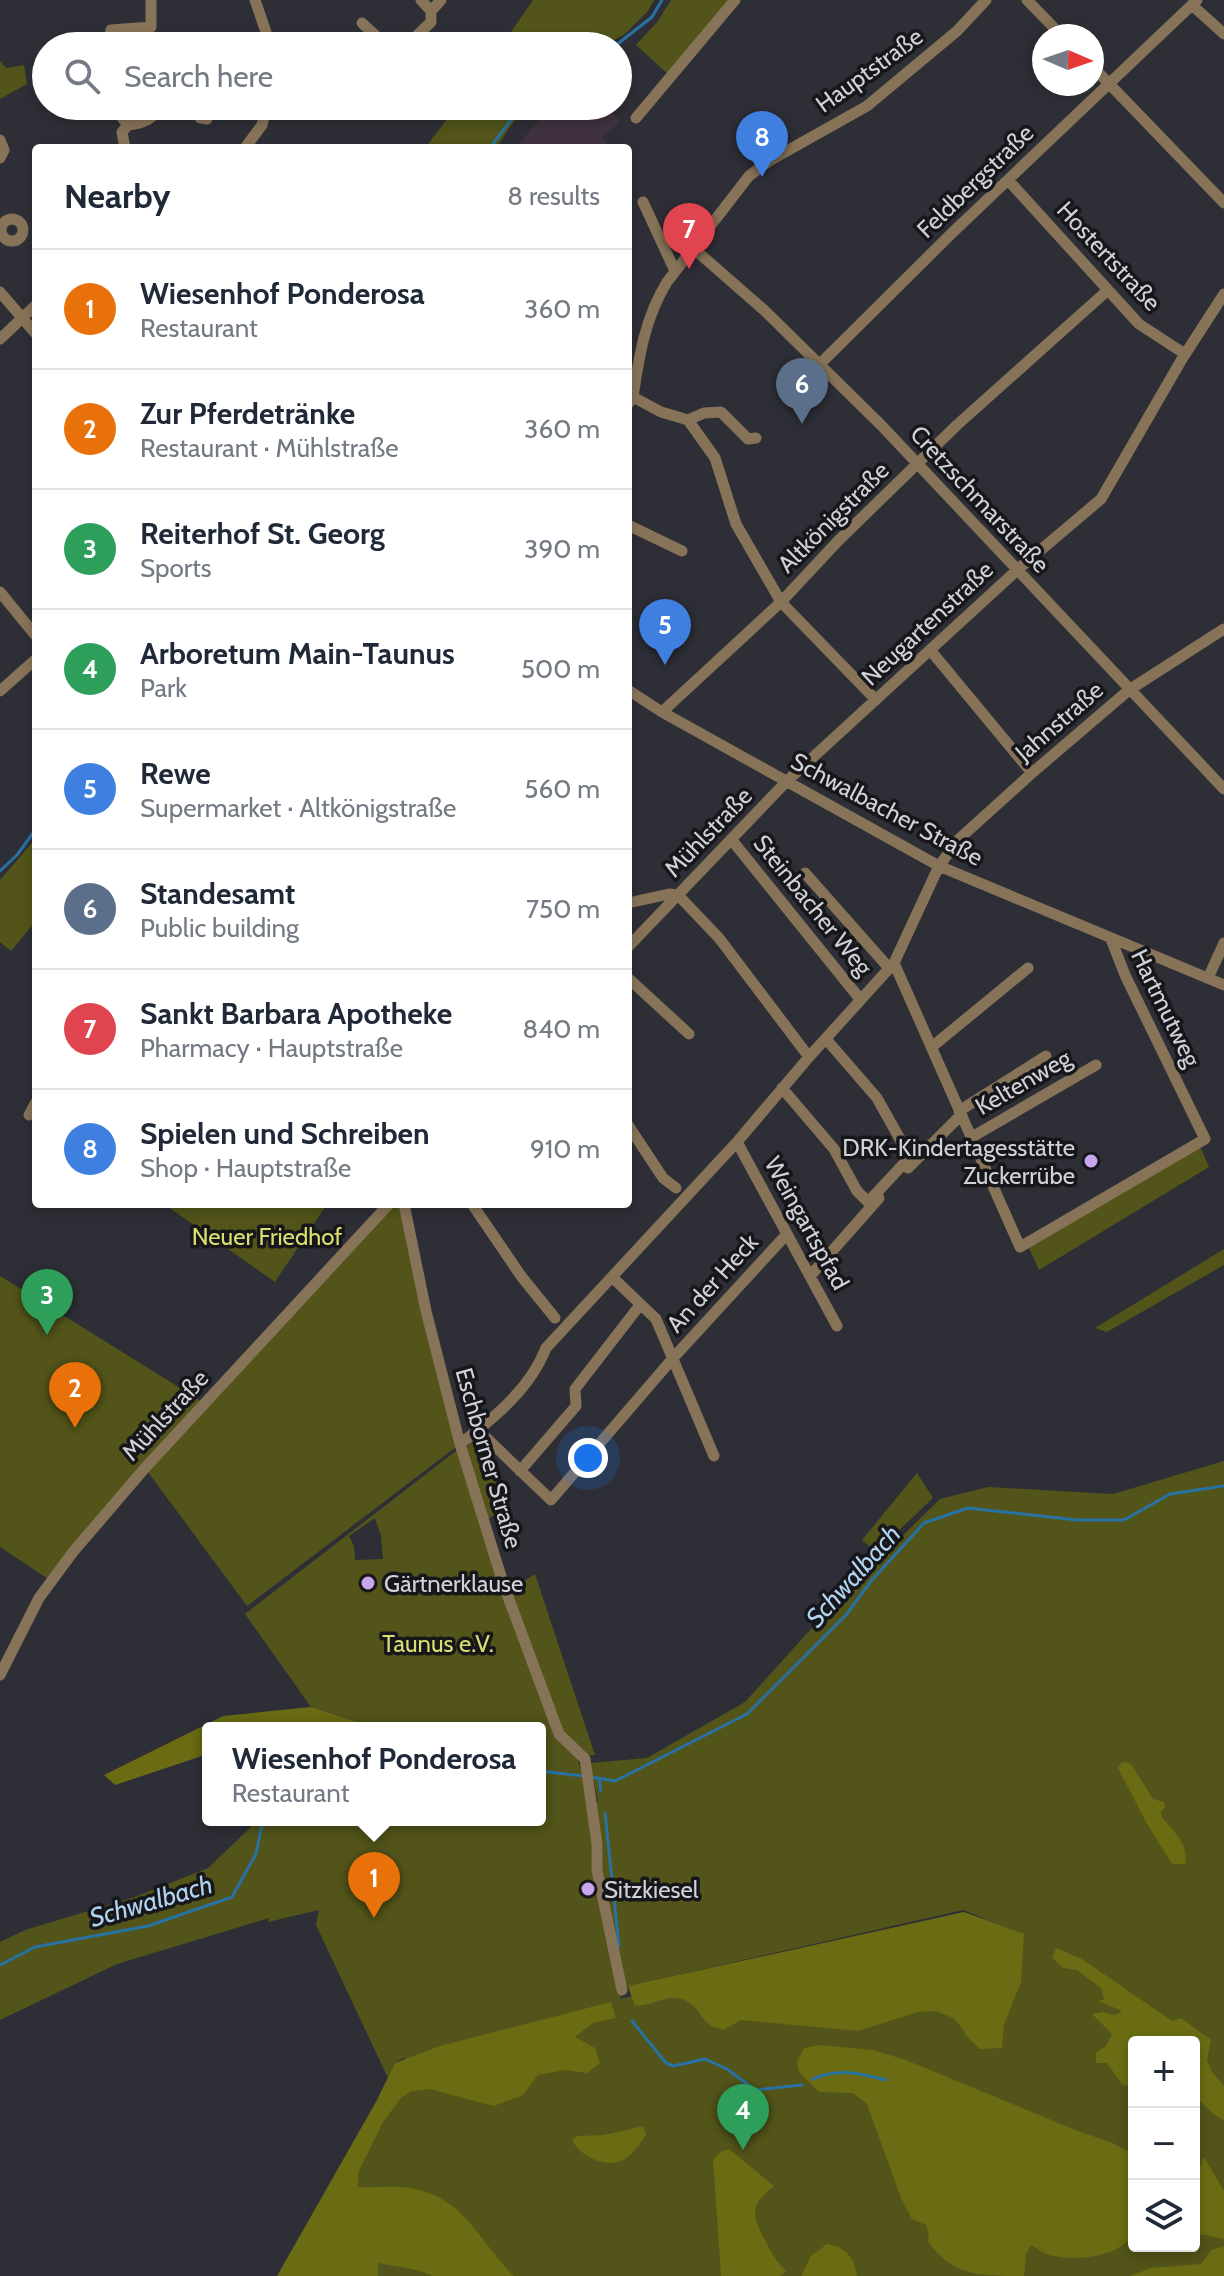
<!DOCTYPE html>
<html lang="en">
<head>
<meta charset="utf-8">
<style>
	:root { --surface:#fff; --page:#f2f2f3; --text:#1f2937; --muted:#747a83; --line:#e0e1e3; --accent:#d93025 }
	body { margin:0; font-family:Cabin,sans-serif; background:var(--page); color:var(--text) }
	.controls { position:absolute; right:24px; bottom:24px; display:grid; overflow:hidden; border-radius:8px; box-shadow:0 4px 12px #0003 }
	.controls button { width:72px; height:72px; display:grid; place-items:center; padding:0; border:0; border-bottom:2px solid var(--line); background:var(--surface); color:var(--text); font:40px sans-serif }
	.compass { position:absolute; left:1032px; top:24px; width:72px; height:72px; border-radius:50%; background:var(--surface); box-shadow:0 4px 12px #0003; rotate:92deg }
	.you { position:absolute; left:588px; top:1458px; width:28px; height:28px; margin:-20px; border:6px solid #fff; border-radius:50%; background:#1a73e8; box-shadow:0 0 0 12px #1a73e833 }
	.badge { display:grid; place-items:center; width:52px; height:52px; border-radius:50%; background:var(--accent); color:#fff; font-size:26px; font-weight:700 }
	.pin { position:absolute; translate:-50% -66px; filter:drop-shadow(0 2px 4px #0008) }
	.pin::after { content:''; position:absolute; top:42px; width:28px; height:24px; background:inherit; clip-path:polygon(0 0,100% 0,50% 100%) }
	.popup { position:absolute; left:202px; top:1722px; width:344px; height:104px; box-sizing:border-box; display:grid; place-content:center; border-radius:8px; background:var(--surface); filter:drop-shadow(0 2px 6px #0005); font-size:26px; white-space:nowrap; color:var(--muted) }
	.popup b { font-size:30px; color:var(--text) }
	.popup::after { content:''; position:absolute; left:50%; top:100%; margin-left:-16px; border:16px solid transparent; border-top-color:var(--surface) }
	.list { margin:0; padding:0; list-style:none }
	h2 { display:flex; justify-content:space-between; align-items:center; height:104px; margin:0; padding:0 32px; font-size:34px }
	h2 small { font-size:26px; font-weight:400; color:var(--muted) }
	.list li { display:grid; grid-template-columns:52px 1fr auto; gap:24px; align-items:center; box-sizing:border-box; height:120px; padding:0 32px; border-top:2px solid var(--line) }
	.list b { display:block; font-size:30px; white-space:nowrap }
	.list p { margin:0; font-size:26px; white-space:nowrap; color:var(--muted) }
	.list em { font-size:26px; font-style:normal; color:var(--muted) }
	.icon { flex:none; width:44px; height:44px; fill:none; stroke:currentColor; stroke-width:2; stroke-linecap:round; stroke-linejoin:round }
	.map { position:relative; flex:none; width:1224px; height:2276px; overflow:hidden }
	.search { position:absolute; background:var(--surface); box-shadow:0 4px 12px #0003; left:32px; top:32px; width:600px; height:88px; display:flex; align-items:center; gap:20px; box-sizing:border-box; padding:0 28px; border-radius:44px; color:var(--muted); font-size:30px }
	.panel { position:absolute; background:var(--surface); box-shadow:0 4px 12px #0003; left:32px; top:144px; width:600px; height:1064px; border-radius:8px }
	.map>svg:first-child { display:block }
	.education { fill:#40323f }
	.green { fill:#525419; fill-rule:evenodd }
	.forest { fill:#6a6b12 }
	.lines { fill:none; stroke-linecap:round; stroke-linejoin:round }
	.stream { stroke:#2872a3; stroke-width:3 }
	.minor { stroke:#877358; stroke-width:11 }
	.poi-dot { fill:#c9a5ee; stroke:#17171b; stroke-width:3 }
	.labels { text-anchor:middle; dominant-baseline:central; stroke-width:7; stroke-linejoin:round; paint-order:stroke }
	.street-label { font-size:24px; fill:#d1d2d7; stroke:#17171b }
	.poi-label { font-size:24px; fill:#d1d2d7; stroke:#17171b; text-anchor:start }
	.park-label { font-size:24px; fill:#dade6f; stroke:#17171b }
	.water-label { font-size:26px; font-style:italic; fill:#b0d4f0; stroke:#17171b }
</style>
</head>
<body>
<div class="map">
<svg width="1224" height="2276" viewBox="0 0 1224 2276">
	<rect width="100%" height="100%" fill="#2e2f36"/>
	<path class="education" d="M551 106H607L620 122 602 136 611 148H516Z"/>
	<path class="green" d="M533 0H654L648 11 625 34 603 46H501Z
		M671 0H728L669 75 636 45 658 21Z
		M0 61 6 68 24 65 27 84 0 99Z
		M457 106H524L496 148H425Z
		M36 838V921L11 951 0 942V880Z
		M1200 1146 1209 1167 1039 1270 1029 1248Z
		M164 1204H327L275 1282Z
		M389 1204H404L460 1444 247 1606 145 1468 51 1581 0 1547V1395L2 1396 0 1394V1276L201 1401Z
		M1224 1249V1265L1107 1332 1095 1328Z
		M478 1436 509 1507 486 1520 464 1450Z
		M461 1447 507 1592 535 1574 595 1755 577 1756 592 1808 598 1801 590 1763 647 1758 745 1702 838 1599 940 1499 988 1487 1113 1494 1224 1461V2276H283L405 2057 395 2063 388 2078 316 1925 319 1910 268 1922 269 1918 117 1964 0 2020V1942L25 1930 135 1897 208 1868 250 1828 253 1820H540V1728H376L311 1707 245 1614ZM375 1518 381 1536 383 1559 355 1560 354 1546 349 1536ZM963 1910 999 1925 963 1912 620 1999 625 1987ZM1134 2042H1194V2246H1134Z
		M917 1473 933 1498 876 1552 862 1540Z"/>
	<path class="forest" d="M311 1707 376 1728H208V1754L115 1785 104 1775 223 1716Z
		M1126 1762 1131 1764 1153 1799 1164 1802 1165 1807 1161 1812 1162 1817C1173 1831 1190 1845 1185 1864H1172L1146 1822 1118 1768 1121 1763Z
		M964 1912 1024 1934 1021 1982 1004 2025 1002 2048 980 2049 969 2039 955 2019 936 2011 918 2012 858 2031 741 2020 723 2030C719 2028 714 2028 710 2025 699 2017 697 2003 681 1999 665 1995 653 2006 635 2006L628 1986Z
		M1056 1948 1082 1959 1172 2021 1181 2018 1211 2040 1207 2060 1212 2072 1224 2086V2120C1213 2117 1204 2103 1194 2095V2042H1134V2088L1122 2084 1107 2063H1096V2053L1106 2046 1112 2034 1092 2014 1102 2012 1115 2015 1122 2011 1098 2001 1104 2000 1102 1989 1089 1979 1077 1970 1063 1968 1052 1958Z
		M611 2002 616 2018 593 2023 575 2037 595 2048 600 2063 587 2073 565 2070 538 2075 523 2095 494 2106 429 2089 412 2091 401 2098 383 2122 358 2173V2187C372 2188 387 2186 401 2187 463 2192 476 2238 514 2276H432C422 2269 392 2266 378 2263V2276H277L377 2100 395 2063 440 2046Z
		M820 2045 873 2050 906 2060 1078 2131 1110 2142 1134 2154V2231C1124 2257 1078 2261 1054 2256 1046 2255 1038 2249 1031 2245L1026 2254 1024 2276C977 2276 952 2276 927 2240L929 2235 926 2225 912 2219 901 2198 867 2104 853 2093 819 2092 799 2072 797 2062 804 2048Z
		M643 2126 646 2135C640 2143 634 2154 625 2159 608 2170 578 2156 572 2139L578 2136 604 2135Z
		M729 2149 774 2186C750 2205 751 2214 765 2240 771 2252 776 2261 786 2271L781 2276H721L713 2160 720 2152Z
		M1204 2157 1224 2191V2239L1194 2233V2182Z
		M827 2244C846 2247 854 2257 857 2276H801L811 2256Z
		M1224 2246V2276H1129L1151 2268 1201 2264 1211 2250Z"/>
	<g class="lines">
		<path class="stream" d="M615 46 652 17 662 0
			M490 148 521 106
			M0 871 17 855 36 829
			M540 1771 583 1776
			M591 1777 615 1781 747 1714 846 1615 871 1581 924 1523 968 1508 1077 1520H1124L1170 1494 1224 1486
			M599 1779 601 1791
			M605 1813 619 1946
			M0 1965 35 1947 148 1926 232 1897 256 1854 263 1820
			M632 2021 666 2063 673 2066 705 2059 727 2069 755 2090 802 2085
			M813 2079C839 2068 859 2073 886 2080"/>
		<path class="minor" d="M255 0 267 35V46
			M421 0 431 11
			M1027 0 1062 36
			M1192 5 1224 34
			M362 23 387 46
			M107 46 111 30 151 27V0
			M406 46 431 22V11L441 0
			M1092 66 1224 203
			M113 106 128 125
			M200 118 207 119 208 106
			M636 118 735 0
			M0 140 4 150 0 158
			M125 148 122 132 128 125C145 123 151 120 161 106
			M245 148 262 125 267 106
			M1008 180 1139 324 1185 354
			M643 202 675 271
			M1 230a11 11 0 1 1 22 0a11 11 0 1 1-22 0Z
			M693 248 764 310 881 425 1224 789
			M0 292 36 334
			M0 339 36 305
			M820 364 951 234 1197 0
			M633 397 661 412 688 420 715 458 736 524 781 602 876 700
			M628 404 633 397C639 356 645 318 667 282L749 176 769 161 867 106 957 31 986 0
			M688 420 704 413 721 412 748 439 756 438
			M628 525 682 551
			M0 592 36 636
			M931 651 1032 773
			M628 690 662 712 939 866 1224 985
			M0 691 36 659
			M662 712 781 602 838 541 957 425 1108 290
			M731 839 860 999
			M805 873 889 968
			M628 903 669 894 678 895 719 938 809 1057
			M628 947 786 782 1016 571 1101 499 1182 359 1224 294
			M894 963 1020 1247 1205 1139 1125 975 1111 939
			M628 978 689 1034
			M1208 978 1224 943
			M933 1046 1028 968
			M782 1088 834 1149 857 1191 868 1202 910 1157 877 1098 826 1039
			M959 1111 1046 1056
			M29 1115 36 1102
			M628 1125 663 1178 676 1188
			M972 1137 1096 1065
			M737 1142 837 1326
			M908 1168 961 1115
			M404 1204 426 1311 460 1444 504 1586 559 1734 585 1759 597 1844V1870L622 1990
			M472 1204 521 1276 555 1318
			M811 1275 879 1198
			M612 1277 656 1319 714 1456
			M478 1430 551 1500 674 1357 787 1234
			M460 1444C495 1417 530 1389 546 1348L737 1142 809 1057 894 963 939 866 959 839 1032 773 1129 690 1224 629
			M520 1471 576 1406 575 1389 640 1305
			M0 1675 39 1598 73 1552 145 1468 389 1204"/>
	</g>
	<g class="poi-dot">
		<circle cx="1091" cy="1161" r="8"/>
		<circle cx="368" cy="1583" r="8"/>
		<circle cx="588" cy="1889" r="8"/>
	</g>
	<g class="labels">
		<g class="street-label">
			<text transform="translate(869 70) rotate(-36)">Hauptstraße</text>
			<text transform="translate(975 181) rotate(-44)">Feldbergstraße</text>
			<text transform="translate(1109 256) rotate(47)">Hostertstraße</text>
			<text transform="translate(980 499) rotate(47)">Cretzschmarstraße</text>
			<text transform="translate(833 517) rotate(-45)">Altkönigstraße</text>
			<text transform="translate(927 623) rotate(-43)">Neugartenstraße</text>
			<text transform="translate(1059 721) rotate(-41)">Jahnstraße</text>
			<text transform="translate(887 809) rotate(28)">Schwalbacher Straße</text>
			<text transform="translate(708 832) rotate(-46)">Mühlstraße</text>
			<text transform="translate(813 905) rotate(51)">Steinbacher Weg</text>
			<text transform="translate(1166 1008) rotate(64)">Hartmutweg</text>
			<text transform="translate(1023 1082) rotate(-30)">Keltenweg</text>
			<text transform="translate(807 1223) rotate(61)">Weingartspfad</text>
			<text transform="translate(712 1283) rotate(-48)">An der Heck</text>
			<text transform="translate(165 1415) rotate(-47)">Mühlstraße</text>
			<text transform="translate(489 1458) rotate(74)">Eschborner Straße</text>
		</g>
		<g class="poi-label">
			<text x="1075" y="1147" text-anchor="end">DRK-Kindertagesstätte<tspan x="1075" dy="28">Zuckerrübe</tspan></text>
			<text x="384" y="1583">Gärtnerklause</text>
			<text x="604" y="1889">Sitzkiesel</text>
		</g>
		<g class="park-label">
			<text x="267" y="1236">Neuer Friedhof</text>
			<text x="438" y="1643">Taunus e.V.</text>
		</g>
		<g class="water-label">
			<text transform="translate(853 1576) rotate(-48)">Schwalbach</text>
			<text transform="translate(151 1901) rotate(-16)">Schwalbach</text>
		</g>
	</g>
</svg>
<div class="controls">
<button>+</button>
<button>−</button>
<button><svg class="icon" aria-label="layers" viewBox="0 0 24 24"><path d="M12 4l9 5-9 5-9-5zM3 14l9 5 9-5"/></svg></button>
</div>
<svg class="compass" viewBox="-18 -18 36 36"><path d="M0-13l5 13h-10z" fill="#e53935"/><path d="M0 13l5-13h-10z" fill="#747a83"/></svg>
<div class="you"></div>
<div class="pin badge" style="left:374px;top:1918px;background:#e8710a">1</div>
<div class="popup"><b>Wiesenhof Ponderosa</b>Restaurant</div>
<div class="pin badge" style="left:75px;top:1428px;background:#e8710a">2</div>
<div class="pin badge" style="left:47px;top:1335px;background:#2e9e5b">3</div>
<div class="pin badge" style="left:743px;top:2150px;background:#2e9e5b">4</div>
<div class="pin badge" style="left:665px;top:665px;background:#3f7fe0">5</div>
<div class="pin badge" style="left:802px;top:424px;background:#5c6f8a">6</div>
<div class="pin badge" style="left:689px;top:269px;background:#e0444e">7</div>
<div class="pin badge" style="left:762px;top:177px;background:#3f7fe0">8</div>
<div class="search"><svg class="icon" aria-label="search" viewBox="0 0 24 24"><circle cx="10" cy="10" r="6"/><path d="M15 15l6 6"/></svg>Search here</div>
<section class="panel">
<h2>Nearby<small>8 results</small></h2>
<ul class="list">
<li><span class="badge" style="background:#e8710a">1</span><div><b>Wiesenhof Ponderosa</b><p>Restaurant</p></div><em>360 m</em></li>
<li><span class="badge" style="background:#e8710a">2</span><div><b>Zur Pferdetränke</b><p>Restaurant · Mühlstraße</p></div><em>360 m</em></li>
<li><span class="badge" style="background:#2e9e5b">3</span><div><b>Reiterhof St. Georg</b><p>Sports</p></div><em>390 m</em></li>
<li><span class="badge" style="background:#2e9e5b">4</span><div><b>Arboretum Main-Taunus</b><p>Park</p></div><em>500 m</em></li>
<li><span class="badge" style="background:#3f7fe0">5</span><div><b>Rewe</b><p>Supermarket · Altkönigstraße</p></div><em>560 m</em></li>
<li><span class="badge" style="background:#5c6f8a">6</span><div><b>Standesamt</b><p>Public building</p></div><em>750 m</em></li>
<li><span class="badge" style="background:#e0444e">7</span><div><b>Sankt Barbara Apotheke</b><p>Pharmacy · Hauptstraße</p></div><em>840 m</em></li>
<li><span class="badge" style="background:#3f7fe0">8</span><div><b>Spielen und Schreiben</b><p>Shop · Hauptstraße</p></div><em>910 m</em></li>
</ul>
</section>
</div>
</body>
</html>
